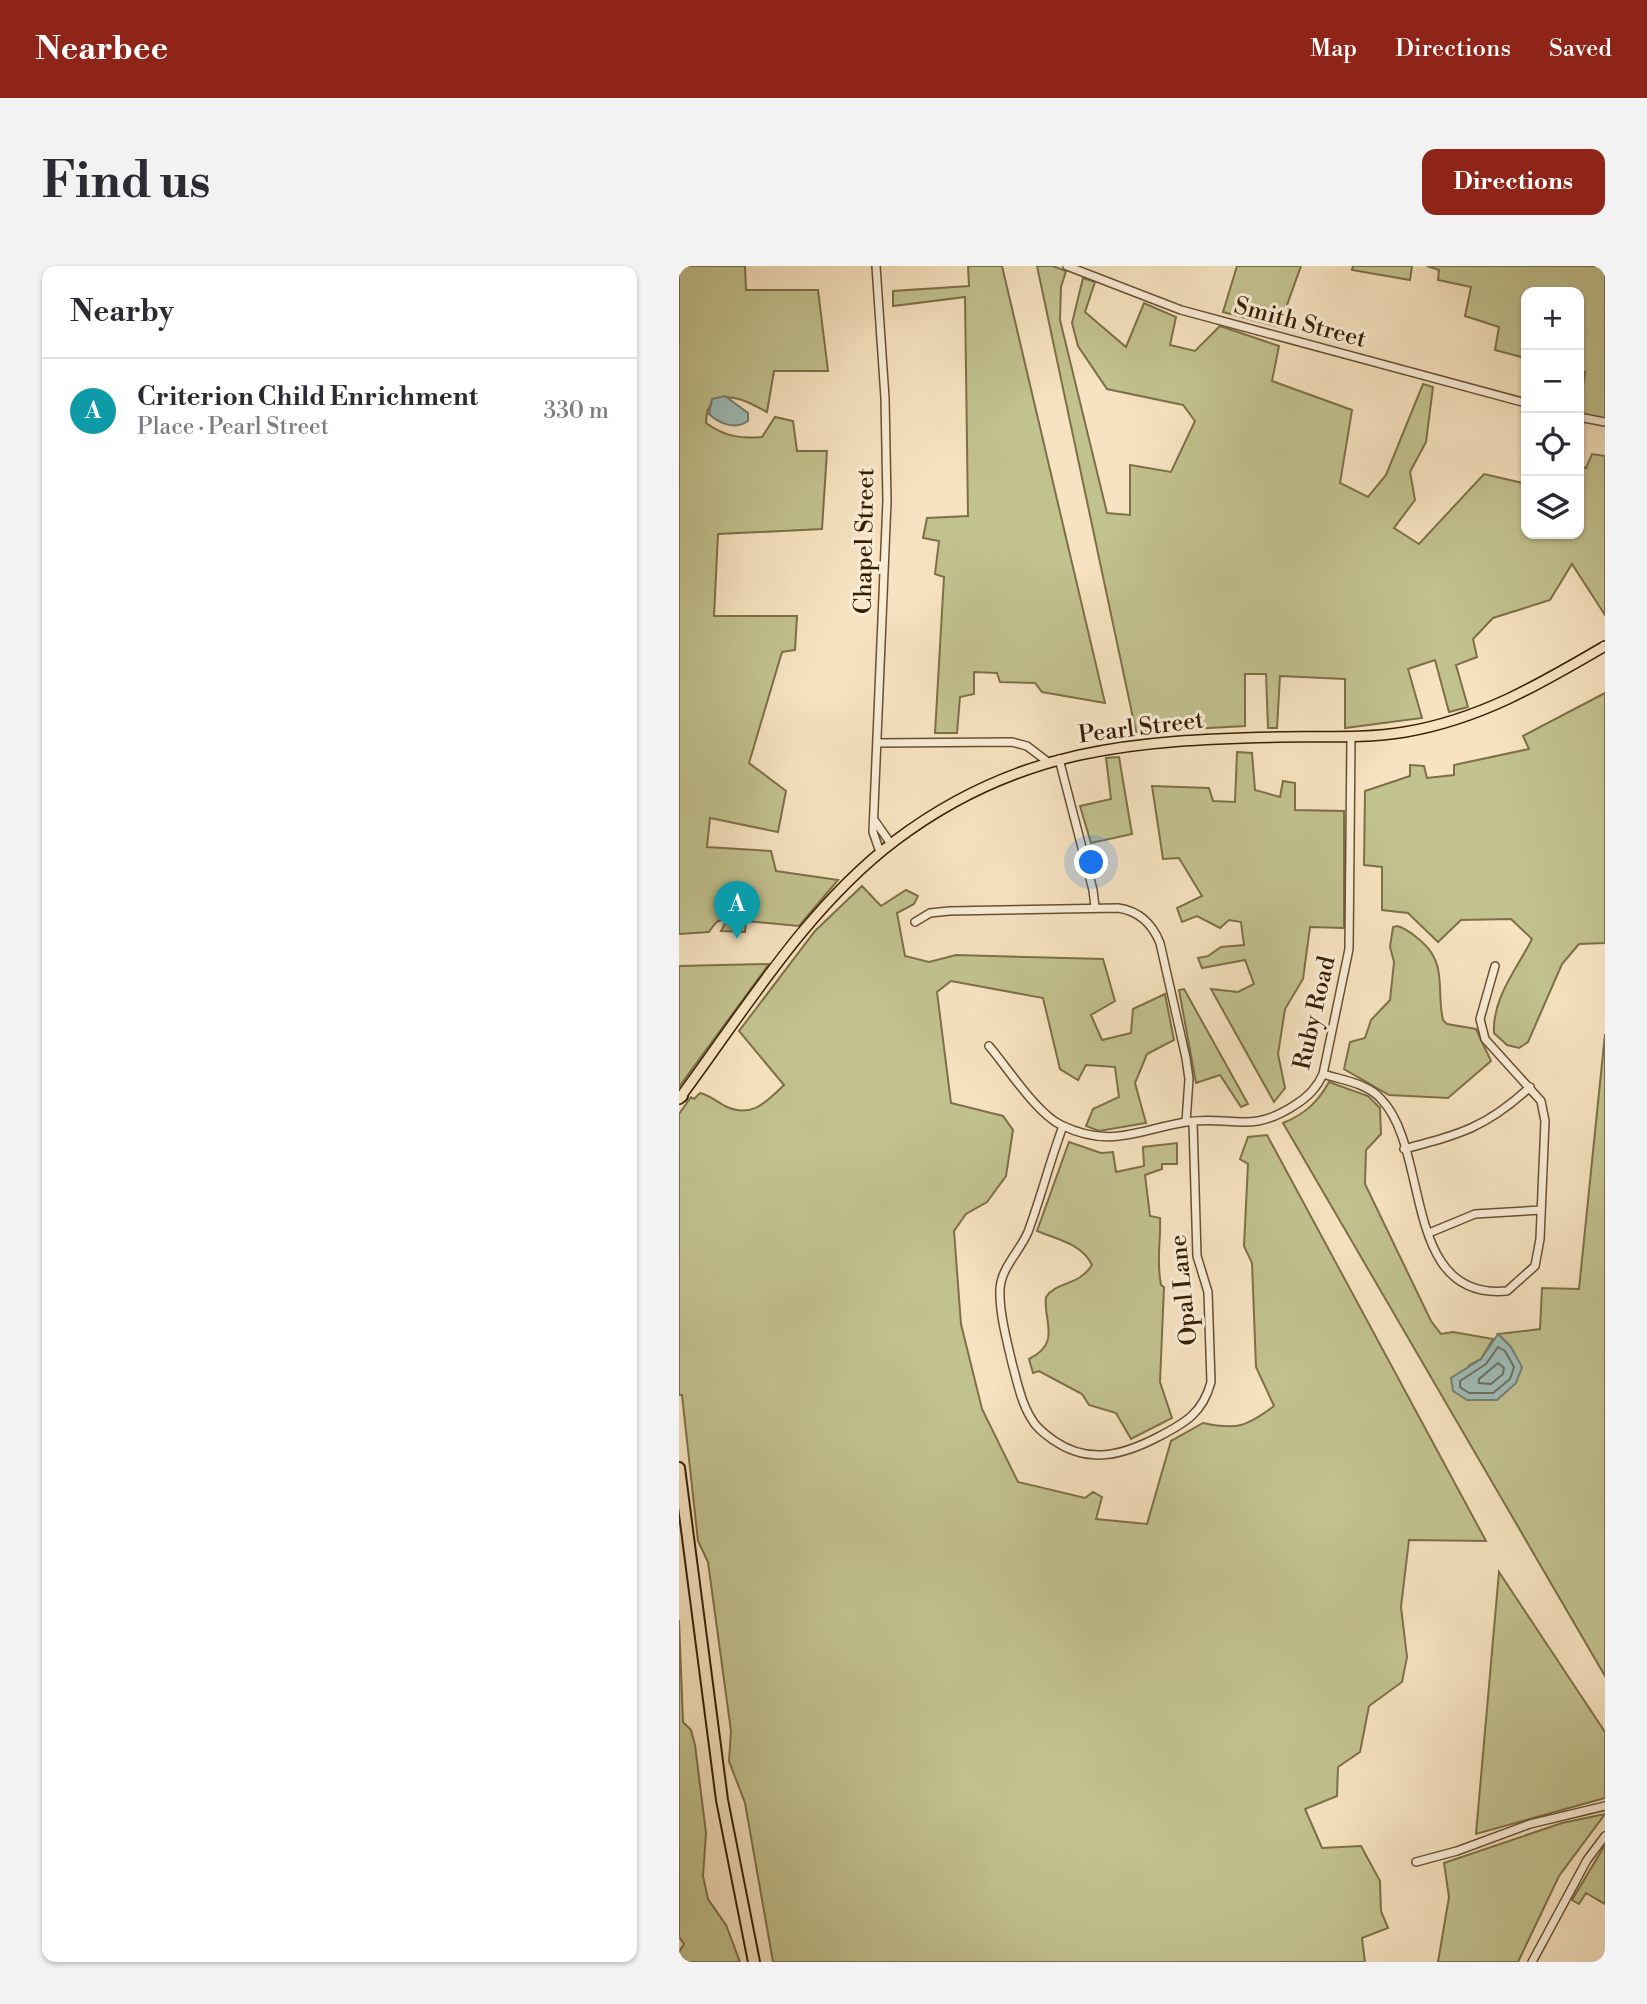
<!DOCTYPE html>
<html lang="en">
<head>
<meta charset="utf-8">
<style>
	:root { --surface:#fff; --page:#f2f2f3; --text:#2b2b33; --muted:#7c7c81; --line:#e1e1e2; --accent:#8f2418 }
	body { margin:0; font-family:"Libre Bodoni",serif; background:var(--page); color:var(--text) }
	.controls { position:absolute; right:21px; top:21px; display:grid; overflow:hidden; border-radius:14px; box-shadow:0 2px 5px #0004 }
	.controls button { width:63px; height:63px; display:grid; place-items:center; padding:0; border:0; border-bottom:2px solid var(--line); background:var(--surface); color:var(--text); font:35px sans-serif }
	.you { position:absolute; left:413px; top:597px; width:24px; height:24px; margin:-18px; border:5px solid #fff; border-radius:50%; background:#1a73e8; box-shadow:0 0 0 10px #1a73e833 }
	.badge { display:grid; place-items:center; width:46px; height:46px; border-radius:50%; background:var(--accent); color:#fff; font-size:23px; font-weight:700 }
	.pin { position:absolute; translate:-50% -58px; filter:drop-shadow(0 2px 4px #0008) }
	.pin::after { content:''; position:absolute; top:37px; width:24px; height:21px; background:inherit; clip-path:polygon(0 0,100% 0,50% 100%) }
	.list { margin:0; padding:0; list-style:none }
	h2 { display:flex; justify-content:space-between; align-items:center; height:91px; margin:0; padding:0 28px; font-size:30px }
	h2 small { font-size:23px; font-weight:400; color:var(--muted) }
	.list li { display:grid; grid-template-columns:46px 1fr auto; gap:21px; align-items:center; box-sizing:border-box; height:105px; padding:0 28px; border-top:2px solid var(--line) }
	.list b { display:block; font-size:26px; white-space:nowrap }
	.list p { margin:0; font-size:23px; white-space:nowrap; color:var(--muted) }
	.list em { font-size:23px; font-style:normal; color:var(--muted) }
	.icon { flex:none; width:38px; height:38px; fill:none; stroke:currentColor; stroke-width:2; stroke-linecap:round; stroke-linejoin:round }
	.map { position:relative; flex:none; width:926px; height:1696px; overflow:hidden; border-radius:14px }
	header { display:flex; align-items:center; gap:42px; box-sizing:border-box; height:98px; padding:0 35px; background:var(--accent); color:#fff }
	header strong { font-size:33px }
	nav { display:flex; gap:38px; margin-inline-start:auto; font-size:24px }
	.intro { display:flex; align-items:center; justify-content:space-between; box-sizing:border-box; height:168px; padding:0 42px }
	h1 { margin:0; font-size:49px }
	.button { padding:18px 32px; border-radius:14px; background:var(--accent); color:#fff; font-size:24px; font-weight:700 }
	main { display:flex; gap:42px; padding:0 42px }
	aside { flex:1; background:var(--surface); border-radius:14px; box-shadow:0 2px 5px #0004 }
	.map>svg:first-child { display:block }
	.green { fill:#c2c28f; stroke:#7d7048; stroke-width:2 }
	.water { fill:#9fbdba; stroke:#767e70; stroke-width:2 }
	.lines { fill:none; stroke-linecap:round; stroke-linejoin:round }
	.shore { stroke:#6c6e5e; stroke-width:2 }
	.minor-casing { stroke:#685032; stroke-width:10 }
	.major-casing { stroke:#381f02; stroke-width:12 }
	.highway-casing { stroke:#381f02; stroke-width:14 }
	.minor { stroke:#faedd7; stroke-width:7 }
	.major { stroke:#f7e3c1; stroke-width:9 }
	.highway { stroke:#f7e3c1; stroke-width:10 }
	.labels { text-anchor:middle; dominant-baseline:central; stroke-width:6; stroke-linejoin:round; paint-order:stroke }
	.street-label { font-size:24px; fill:#381f02; stroke:#faedd7 }
</style>
</head>
<body>
<header>
<strong>Nearbee</strong>
<nav><a>Map</a><a>Directions</a><a>Saved</a></nav>
</header>
<div class="intro"><h1>Find us</h1><a class="button">Directions</a></div>
<main>
<aside>
<h2>Nearby<small></small></h2>
<ul class="list">
<li><span class="badge" style="background:#0f9aa8">A</span><div><b>Criterion Child Enrichment</b><p>Place · Pearl Street</p></div><em>330 m</em></li>
</ul>
</aside>
<div class="map">
<svg width="926" height="1696" viewBox="0 0 926 1696">
	<rect width="100%" height="100%" fill="#f7e3c1"/>
	<filter id="stains"><feTurbulence type="fractalNoise" baseFrequency=".00286" numOctaves="4"/><feColorMatrix values="0 0 0 0 .2 0 0 0 0 .09 0 0 0 0 .02 0 0 0 .5 -.17"/></filter>
	<radialGradient id="worn" r=".72"><stop offset=".6" stop-color="#630" stop-opacity="0"/><stop offset="1" stop-color="#630" stop-opacity=".3"/></radialGradient>
	<path class="green" d="M0 0H66L67 24H139L149 105H95L88 146C69 136 56 127 34 134L28 146 27 157C45 170 61 173 83 171L96 151 114 155 118 185H148L143 263 39 268 35 350H118L116 384 103 386 70 497 107 525 99 566 31 552 28 581 92 585 97 605 159 614 120 660 67 655 66 666 42 665 48 654C38 652 35 659 30 666L0 668Z
		M289 0H323L426 437 363 426 356 417 321 416 318 407 295 406V428L281 431 278 467H256L265 311 256 308 260 275 244 272 248 252 289 250 286 31 214 40V25L290 20Z
		M358 0H374L387 5 382 21 381 54 428 247 451 249V199L492 206 516 155 504 139 428 123 399 80 393 57 404 12 416 16 406 46 447 81 465 37 497 51 491 79 516 85 541 60 600 80 593 115 673 144 661 217 689 231 707 209 744 118 754 121 747 176 731 206 736 234 715 262 740 278 805 208 844 217 847 206V268H900V200L907 202 913 188 926 190V349L893 298 871 334 814 352 794 373 798 391 777 399 789 441 770 446 756 394 729 403 743 452 666 462V413L601 410 598 462H589L587 408H566V460L457 466Z
		M558 0H622L600 61 544 46Z
		M674 0H733L731 14 673 4Z
		M748 0H926V154L900 149 906 106 900 105V26H847L846 92 816 84 820 61 786 50 792 21 759 14 760 4Z
		M926 427V677L900 678 883 698 849 776 840 782 828 779 815 767C813 732 838 703 853 673L832 653 782 654 759 676 729 647 703 644V601L685 599 686 525 731 510V499L745 500 748 512 775 509V499L850 483 844 470Z
		M558 486 573 487 576 524 601 531 604 515 616 517V544L665 545V662L631 661 624 713 606 743 599 788 606 822 595 836 532 723 559 726 575 718 566 694 523 702 519 692 529 690 542 681 565 679 562 656 550 654 541 662 518 650 503 656 498 642 523 630 500 592 484 593 473 520 530 522 534 535 556 536Z
		M440 491 453 568 412 577 401 540 432 533 427 492Z
		M183 620 202 640 227 624 239 630 235 638 218 647 226 690 250 696 277 689 424 693 436 735 412 749 423 774 452 767 454 743 486 728 495 774 468 788 456 817 467 857 420 865 407 860 414 843 440 831 436 801 407 799 399 814 381 803 364 732 272 715 258 726 272 837 324 850 334 864 327 910 308 936 287 948 275 965 282 1058 303 1143 339 1216 406 1232 414 1226 423 1231 417 1253 468 1258 492 1175 524 1157C558 1164 567 1161 595 1140L577 1101 573 997 565 980 569 898 561 893 569 871 588 869 807 1275 730 1274 722 1341 728 1391 723 1416 690 1440 681 1486 659 1501 658 1530 626 1543 643 1582 682 1580 701 1615 702 1645 709 1662 683 1672 686 1696H94L66 1537 50 1495 52 1465 29 1296 19 1275 3 1129H0V848L12 831 15 833 21 827C30 829 37 835 46 840 73 853 87 836 105 819L60 765 136 665Z
		M718 660C728 662 734 669 742 675 769 698 757 725 764 754L768 758 797 763 812 795 769 832 710 829 665 803 671 776 686 772 692 754 711 734 715 696 711 681 714 661Z
		M90 698 0 821V700Z
		M505 723 569 838 562 841 541 809 517 817 500 724Z
		M926 768V1410L604 857C626 848 639 836 650 816L689 830 701 842 702 868 687 884 686 918 752 1055 762 1068 774 1066 814 1073 802 1093 789 1100 832 1081 819 1068 861 1063 863 1022 900 1023Z
		M390 876 422 887 434 886 437 906 465 900 464 881 498 877V898H483V903L466 909 471 950 481 952C482 977 477 993 482 1019L485 1021 481 1116 493 1152 452 1173 437 1147 410 1139 403 1128 360 1105 354 1107 350 1093C383 1077 364 1055 367 1031 378 1015 400 1020 413 999 403 978 378 973 358 965Z
		M820 1306 926 1466V1532L797 1568Z
		M0 1354 4 1456 12 1464 16 1479 27 1567 24 1610 29 1633 47 1659 61 1696H0V1686L5 1678 0 1671Z
		M926 1548 880 1610 839 1696H759L770 1631 765 1597 883 1557Z
		M926 1579V1638L907 1627 900 1638 893 1634Z"/>
	<path class="water" d="M46 130 69 147V155C56 164 41 158 30 148L33 133Z
		M819 1068 832 1081 843 1101 837 1117 818 1134H788L774 1125 772 1112 802 1093Z"/>
	<g class="lines">
		<path class="shore" d="M819 1081 826 1085 835 1101 831 1113 814 1127H790L781 1121V1115L807 1098Z
			M819 1097 825 1102 824 1108 812 1118 800 1117V1113Z"/>
		<g class="minor-casing">
			<path id="minor" d="M197 0 206 132 208 235 194 566 201 586
				M388 0 502 44 847 137
				M900 151 926 156
				M198 477 333 476 348 480 369 496
				M380 493 414 624 416 641
				M196 555 212 578
				M236 656 251 647 270 645 439 642C460 645 473 657 481 677L507 792 510 813 507 856
				M310 780C328 801 358 848 382 859 432 883 458 864 507 856 554 849 570 869 616 839 629 831 638 822 644 808L670 683 672 472
				M644 808C663 814 688 817 702 833 752 884 722 1035 828 1025L856 1000 861 973 866 855 862 835 806 773 801 753 816 700
				M384 860C371 895 362 931 349 966 341 985 322 1002 321 1023 320 1046 328 1075 333 1097 338 1115 342 1136 352 1152 357 1162 366 1168 374 1174 410 1199 444 1189 479 1171 506 1157 524 1147 532 1116L529 1026 518 990 514 856
				M725 883C782 868 808 861 851 821
				M750 967 796 948 862 944
				M737 1596 778 1585 851 1558 926 1540
				M853 1696 908 1594 926 1570"/>
		</g>
		<g class="major-casing">
			<path id="major" d="M0 833C66 744 128 641 217 574 339 482 455 474 601 471 643 470 684 473 726 466 802 453 861 418 926 380"/>
		</g>
		<g class="highway-casing">
			<path id="highway" d="M0 832 3 830
				M0 1202 43 1534 75 1696"/>
		</g>
		<use href="#minor" class="minor"/>
		<use href="#major" class="major"/>
		<use href="#highway" class="highway"/>
	</g>
	<g class="labels">
		<g class="street-label">
			<text transform="translate(621 57) rotate(15)">Smith Street</text>
			<text transform="translate(186 275) rotate(-89)">Chapel Street</text>
			<text transform="translate(462 462) rotate(-7)">Pearl Street</text>
			<text transform="translate(636 747) rotate(-77)">Ruby Road</text>
			<text transform="translate(505 1024) rotate(-96)">Opal Lane</text>
		</g>
	</g>
	<rect width="100%" height="100%" filter="url(#stains)"/>
	<rect width="100%" height="100%" fill="url(#worn)"/>
</svg>
<div class="controls">
<button>+</button>
<button>−</button>
<button><svg class="icon" aria-label="locate" viewBox="0 0 24 24"><circle cx="12" cy="12" r="6"/><path d="M12 2v4M12 18v4M2 12h4M18 12h4"/></svg></button>
<button><svg class="icon" aria-label="layers" viewBox="0 0 24 24"><path d="M12 4l9 5-9 5-9-5zM3 14l9 5 9-5"/></svg></button>
</div>
<div class="you"></div>
<div class="pin badge" style="left:58px;top:673px;background:#0f9aa8">A</div>
</div>
</main>
</body>
</html>
